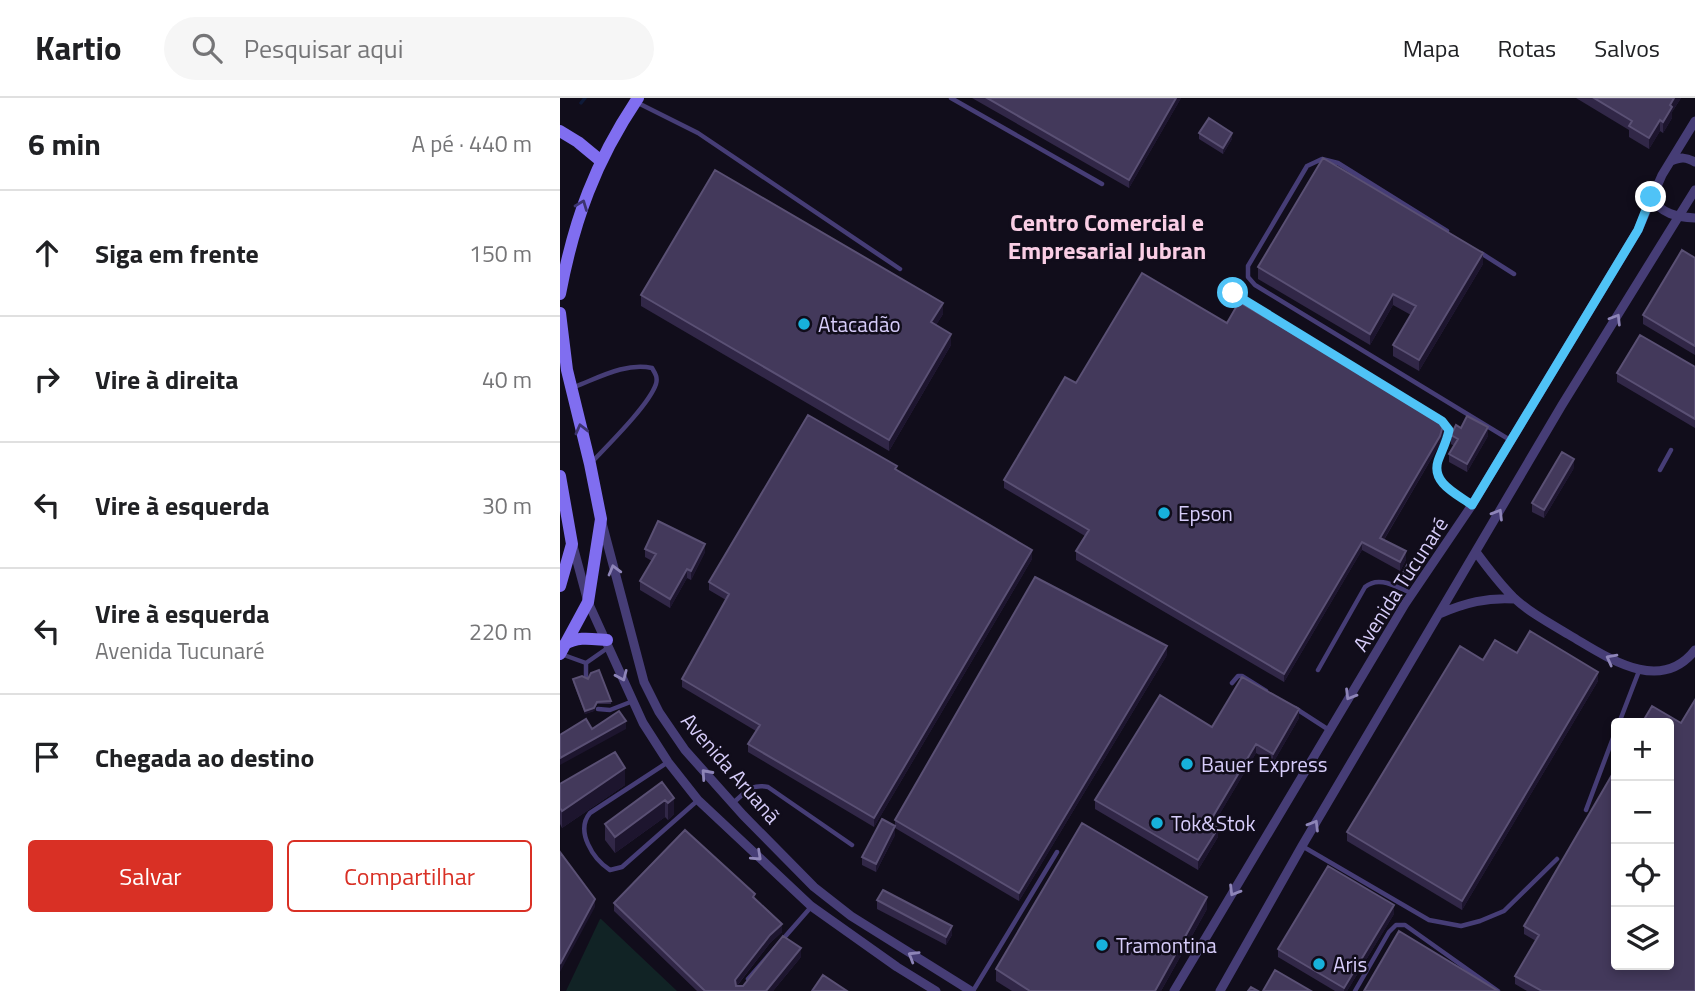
<!DOCTYPE html>
<html lang="pt">
<head>
<meta charset="utf-8">
<style>
	:root { --surface:#fff; --page:#f6f6f6; --text:#202124; --muted:#757577; --line:#e0e0e0; --accent:#d93025 }
	body { margin:0; font-family:"Titillium Web",sans-serif; background:var(--page); color:var(--text) }
	.controls { position:absolute; right:21px; bottom:21px; display:grid; overflow:hidden; border-radius:7px; box-shadow:0 4px 10px #0003 }
	.controls button { width:63px; height:63px; display:grid; place-items:center; padding:0; border:0; border-bottom:2px solid var(--line); background:var(--surface); color:var(--text); font:35px sans-serif }
	.stop { position:absolute; width:21px; height:21px; margin:-16px; border:5px solid #4fc3f7; border-radius:50%; background:#fff }
	.stop.end { background:#4fc3f7; border-color:#fff; box-shadow:0 2px 7px #0008 }
	.list { margin:0; padding:0; list-style:none }
	h2 { display:flex; justify-content:space-between; align-items:center; height:91px; margin:0; padding:0 28px; font-size:30px }
	h2 small { font-size:23px; font-weight:400; color:var(--muted) }
	.list li { display:grid; grid-template-columns:46px 1fr auto; gap:21px; align-items:center; box-sizing:border-box; height:126px; padding:0 28px; border-top:2px solid var(--line) }
	.list b { display:block; font-size:26px; white-space:nowrap }
	.list p { margin:0; font-size:23px; white-space:nowrap; color:var(--muted) }
	.list em { font-size:23px; font-style:normal; color:var(--muted) }
	.actions { display:flex; gap:14px; padding:21px 28px }
	.actions a { flex:1; padding:16px 0; border:2px solid var(--accent); border-radius:7px; text-align:center; font-size:24px; color:var(--accent) }
	.actions .main { background:var(--accent); color:#fff }
	.icon { flex:none; width:38px; height:38px; fill:none; stroke:currentColor; stroke-width:2; stroke-linecap:round; stroke-linejoin:round }
	.map { position:relative; flex:none; width:1135px; height:893px; overflow:hidden }
	header { display:flex; align-items:center; gap:42px; box-sizing:border-box; height:98px; padding:0 35px; background:var(--surface); border-bottom:2px solid var(--line) }
	header strong { font-size:33px }
	nav { display:flex; gap:38px; margin-inline-start:auto; font-size:24px }
	.search { width:490px; height:63px; background:var(--page); display:flex; align-items:center; gap:18px; box-sizing:border-box; padding:0 24px; border-radius:38px; color:var(--muted); font-size:26px }
	main { display:flex }
	aside { flex:1; background:var(--surface) }
	.map>svg:first-child { display:block }
	.grass { fill:#112325 }
	.lines { fill:none; stroke-linecap:round; stroke-linejoin:round }
	.stream { stroke:#0f1a38; stroke-width:3.5 }
	.lane { stroke:#463d76; stroke-width:4.5 }
	.street { stroke:#463d76; stroke-width:9 }
	.secondary { stroke:#806ef0; stroke-width:12 }
	.wall { fill:#312747 }
	.shaded-wall { fill:#1d152e }
	.building { fill:#43395b; stroke:#5a5074; stroke-width:2 }
	.oneway { stroke:#3d3470 }
	.oneway2 { stroke:#8e85b8 }
	.route { stroke:#4fc3f7; stroke-width:9 }
	.poi-dot { fill:#17b1db; stroke:#110d1b; stroke-width:2.5 }
	.labels { text-anchor:middle; dominant-baseline:central; stroke-width:5; stroke-linejoin:round; paint-order:stroke }
	.poi-label { font-size:21px; fill:#d7cdfa; stroke:#110d1b; text-anchor:start }
	.street-label { font-size:21px; fill:#d7cdfa; stroke:#110d1b }
	.quarter-label { font-size:24px; font-weight:bold; fill:#facee5; stroke:#110d1b }
</style>
</head>
<body>
<header>
<strong>Kartio</strong>
<div class="search"><svg class="icon" aria-label="search" viewBox="0 0 24 24"><circle cx="10" cy="10" r="6"/><path d="M15 15l6 6"/></svg>Pesquisar aqui</div>
<nav><a>Mapa</a><a>Rotas</a><a>Salvos</a></nav>
</header>
<main>
<aside>
<h2>6 min<small>A pé · 440 m</small></h2>
<ul class="list">
<li><svg class="icon" aria-label="ahead" viewBox="0 0 24 24"><path d="M12 20V5M6 11l6-6 6 6"/></svg><div><b>Siga em frente</b></div><em>150 m</em></li>
<li><svg class="icon" aria-label="right" viewBox="0 0 24 24"><path d="M7 20v-9h11M14 6l5 5-5 5"/></svg><div><b>Vire à direita</b></div><em>40 m</em></li>
<li><svg class="icon" aria-label="left" viewBox="0 0 24 24"><path d="M17 20v-9H6M10 6l-5 5 5 5"/></svg><div><b>Vire à esquerda</b></div><em>30 m</em></li>
<li><svg class="icon" aria-label="left" viewBox="0 0 24 24"><path d="M17 20v-9H6M10 6l-5 5 5 5"/></svg><div><b>Vire à esquerda</b><p>Avenida Tucunaré</p></div><em>220 m</em></li>
<li><svg class="icon" aria-label="arrive" viewBox="0 0 24 24"><path d="M6 21V4h12l-3 4 3 4H6"/></svg><div><b>Chegada ao destino</b></div></li>
</ul>
<div class="actions"><a class="main">Salvar</a><a>Compartilhar</a></div>
</aside>
<div class="map">
<svg width="1135" height="893" viewBox="0 0 1135 893">
	<rect width="100%" height="100%" fill="#110d1b"/>
	<path class="grass" d="M40 821H41L117 893H6Z"/>
	<g class="lines">
		<path class="stream" d="M21 5 25 0"/>
		<path class="lane" d="M391 0 542 86
			M76 4 138 35 340 171
			M887 133 778 65 762 61 747 68 688 168V179L695 187 950 342
			M921 155 954 176
			M673 195 882 323 889 332C887 348 877 361 877 378L884 387 912 406
			M14 289C38 280 66 264 92 270 95 275 98 279 96 286 89 307 47 348 31 365
			M1100 372 1111 352
			M1 556 26 565
			M758 572 805 489C819 477 836 489 851 495
			M26 579V565L49 549
			M672 585 678 578H682L706 593
			M735 610 769 632
			M38 611 50 612 73 603
			M1059 625 1079 573
			M108 664 30 715C15 733 33 761 50 772L62 769 137 703
			M173 705C185 695 191 685 208 689L292 747
			M1026 712 1056 632
			M742 748 869 822 901 828 920 823 944 813 997 761
			M188 881 251 809
			M413 893 497 754
			M795 893 829 834 836 827H845L938 893"/>
		<path class="street" d="M1111 63C1121 59 1126 59 1135 64
			M1091 99C1101 116 1117 119 1135 120
			M42 425 84 584 99 614 125 652 183 717 254 789 291 818 411 893
			M13 448 28 504 83 625 108 664 138 702 251 808 337 869 376 893
			M916 454C927 469 939 485 953 499 970 515 991 526 1011 538 1047 559 1100 597 1135 552
			M879 516C905 505 927 499 955 501
			M614 893 845 506 912 407 1078 132 1102 77 1135 23
			M660 893 742 748 1002 307 1135 92"/>
		<path class="secondary" d="M0 33 18 44 41 63
			M0 196C14 122 35 64 78 0
			M0 215 7 272 30 366 41 421 28 504 0 556
			M0 378 12 446 0 488
			M5 546C18 538 32 541 47 542"/>
	</g>
	<path class="wall" d="M412 0H621L569 90Z
		M1016 0H1121L1112 14V20L1103 35 1100 33 1089 51 1069 39V32Z
		M639 35 672 41 663 56 639 41Z
		M1135 160V257L1083 226V217Z
		M923 166 859 273 833 258V247L851 217 833 207 810 247 698 181V169Z
		M81 197 383 216 376 227 391 247 329 353 81 208Z
		M667 225 884 333 880 346 824 442 846 462 840 473 802 452 724 584 516 462V453L525 438 444 390V382L516 285Z
		M1135 269V330L1057 284V275Z
		M901 330 928 338 907 374 889 364V356L894 348 891 346V337Z
		M1014 370 984 420 972 414V405Z
		M337 372 472 461 314 729 188 654V646L196 633 122 589V581L166 502 149 492V484Z
		M85 451 145 454 131 482 127 480 110 510 80 492V483L92 463 85 459Z
		M843 475 856 476 852 483 843 478Z
		M957 555 1038 583 902 812 787 743V734L923 562Z
		M607 557 459 803 335 730V722Z
		M13 581 51 603V606H37L34 613 25 616 13 584Z
		M739 620 713 665 696 655 653 727 658 739 638 772 535 711V702L652 629Z
		M102 684 114 716 108 722 105 719 55 755 45 742V726Z
		M0 686 65 687 2 730 0 726Z
		M335 737 316 774 302 767V759Z
		M195 801 222 834 210 845 177 888H183L241 859 213 893H137L54 813V805Z
		M317 802 392 837 386 847 317 811Z
		M647 811 601 893H452L436 883V871Z
		M834 816 787 893H775L718 859V851Z
		M964 828 1135 893H967L955 886V878L976 843 964 836Z"/>
	<path class="shaded-wall" d="M616 0H621L569 90V82Z
		M1114 0H1121L1112 14V20L1103 35V24L1110 7Z
		M1100 22V33L1089 51V40Z
		M672 35V41L663 56V50Z
		M923 155V166L859 273V262Z
		M833 196V207L810 247V236Z
		M383 205V216L371 235V224Z
		M391 236V247L329 353V342Z
		M884 324V333L880 346 820 448V440Z
		M928 329V338L907 374V366Z
		M1014 361V370L984 420V412Z
		M802 444V452L724 584V576Z
		M145 446V454L131 482V473Z
		M472 452V461L314 729V720Z
		M846 453V462L840 473V464Z
		M127 471V480L110 510V501Z
		M607 548V557L459 803V795Z
		M1038 574V583L902 812V803Z
		M37 604V606L34 613 25 616V613Z
		M739 611V620L713 665V656Z
		M66 623V631L0 667V660Z
		M696 646V655L649 734V725Z
		M65 670V687L2 730V713Z
		M114 700V716L108 722V705Z
		M105 702V719L55 755V739Z
		M335 728V737L316 774V766Z
		M658 730V739L638 772V762Z
		M647 799V811L601 893H595Z
		M35 801V809L0 874V866Z
		M834 807V816L787 893H784V890Z
		M222 826V834L210 845 175 890V882L210 837Z
		M392 828V837L386 847V839Z
		M241 850V859L213 893H206Z"/>
	<path class="building" d="M427 0H616L569 82Z
		M1034 0H1114L1110 7 1112 9 1103 24 1100 22 1089 40 1069 28 1072 23Z
		M649 20 672 35 663 50 639 35Z
		M763 60 923 155 859 262 833 247 856 208 833 196 810 236 698 169Z
		M155 72 383 205 371 224 391 236 329 342 81 197Z
		M1122 152 1135 160V248L1083 217Z
		M582 175 667 225 679 204 884 324 880 338 820 440 846 453 840 464 802 444 724 576 516 453 529 432 444 382 505 279 516 285Z
		M1080 237 1135 269V321L1057 275Z
		M248 317 337 368 335 371 472 452 314 720 188 646 200 627 122 581 169 496 149 484Z
		M907 318 928 329 907 366 889 356 898 341 891 337 896 327 901 330Z
		M1002 354 1014 361 984 412 972 405Z
		M98 423 145 446 131 473 127 471 110 501 80 483 96 456 85 451Z
		M847 467 856 473 852 480 843 475Z
		M475 479 607 548 459 795 335 722Z
		M970 533 1038 574 902 803 787 734 900 548 923 562 935 542 957 555Z
		M39 572 51 603 37 604 34 610 25 613 13 581 22 578 28 581 31 575Z
		M682 579 739 611 713 656 696 646 649 725 658 730 638 762 535 702 600 597 652 629Z
		M1135 602V893H982L955 878 979 837 964 828 1056 670V867H1109V625H1082L1092 608 1121 625Z
		M59 613 66 623 0 660V637L26 621 32 631Z
		M55 654 65 670 2 713 0 710V686Z
		M102 684 114 700 108 705 105 702 55 739 45 726Z
		M322 721 335 728 316 766 302 759Z
		M522 725 647 799 595 893H470L436 871Z
		M125 732 195 796 193 799 222 826 210 837 175 882 176 888H183L223 838 241 850 206 893H145L54 805Z
		M0 754 35 801 0 866Z
		M768 768 834 807 784 890 718 851Z
		M323 792 392 828 386 839 317 802Z
		M839 833 938 893H804Z
		M715 872 751 893H703Z
		M263 877 287 893H252Z
		M691 889 698 893H688Z"/>
	<defs><path id="oneway-chevron" d="M-2-3.5L2.5 0L-2 3.5" fill="none" stroke-width="1.6" stroke-linecap="round" stroke-linejoin="round" transform="scale(1.75)"/></defs>
	<g class="oneway">
		<use href="#oneway-chevron" transform="translate(22 107) rotate(-69)"/>
		<use href="#oneway-chevron" transform="translate(21 331) rotate(-104)"/>
	</g>
	<g class="oneway2">
		<use href="#oneway-chevron" transform="translate(1056 221) rotate(-58)"/>
		<use href="#oneway-chevron" transform="translate(938 416) rotate(-59)"/>
		<use href="#oneway-chevron" transform="translate(54 472) rotate(-105)"/>
		<use href="#oneway-chevron" transform="translate(1051 561) rotate(-152)"/>
		<use href="#oneway-chevron" transform="translate(62 578) rotate(66)"/>
		<use href="#oneway-chevron" transform="translate(790 597) rotate(121)"/>
		<use href="#oneway-chevron" transform="translate(146 676) rotate(-132)"/>
		<use href="#oneway-chevron" transform="translate(754 727) rotate(-59)"/>
		<use href="#oneway-chevron" transform="translate(197 758) rotate(43)"/>
		<use href="#oneway-chevron" transform="translate(674 793) rotate(121)"/>
		<use href="#oneway-chevron" transform="translate(353 858) rotate(-149)"/>
	</g>
	<g class="lines">
		<path class="route" d="M673 195 882 323 889 332C887 343 882 352 878 363 871 385 897 396 912 407L1078 132 1091 99"/>
	</g>
	<g class="poi-dot">
		<circle cx="244" cy="226" r="7"/>
		<circle cx="604" cy="415" r="7"/>
		<circle cx="627" cy="666" r="7"/>
		<circle cx="597" cy="725" r="7"/>
		<circle cx="542" cy="847" r="7"/>
		<circle cx="759" cy="866" r="7"/>
	</g>
	<g class="labels">
		<g class="poi-label">
			<text x="258" y="226">Atacadão</text>
			<text x="618" y="415">Epson</text>
			<text x="641" y="666">Bauer Express</text>
			<text x="611" y="725">Tok&amp;Stok</text>
			<text x="556" y="847">Tramontina</text>
			<text x="773" y="866">Aris</text>
		</g>
		<g class="street-label">
			<text transform="translate(840 486) rotate(-57)">Avenida Tucunaré</text>
			<text transform="translate(171 670) rotate(49)">Avenida Aruanã</text>
		</g>
		<g class="quarter-label">
			<text x="547" y="124">Centro Comercial e<tspan x="547" dy="28">Empresarial Jubran</tspan></text>
		</g>
	</g>
</svg>
<div class="controls">
<button>+</button>
<button>−</button>
<button><svg class="icon" aria-label="locate" viewBox="0 0 24 24"><circle cx="12" cy="12" r="6"/><path d="M12 2v4M12 18v4M2 12h4M18 12h4"/></svg></button>
<button><svg class="icon" aria-label="layers" viewBox="0 0 24 24"><path d="M12 4l9 5-9 5-9-5zM3 14l9 5 9-5"/></svg></button>
</div>
<div class="stop" style="left:673px;top:195px"></div>
<div class="stop end" style="left:1091px;top:99px"></div>
</div>
</main>
</body>
</html>
